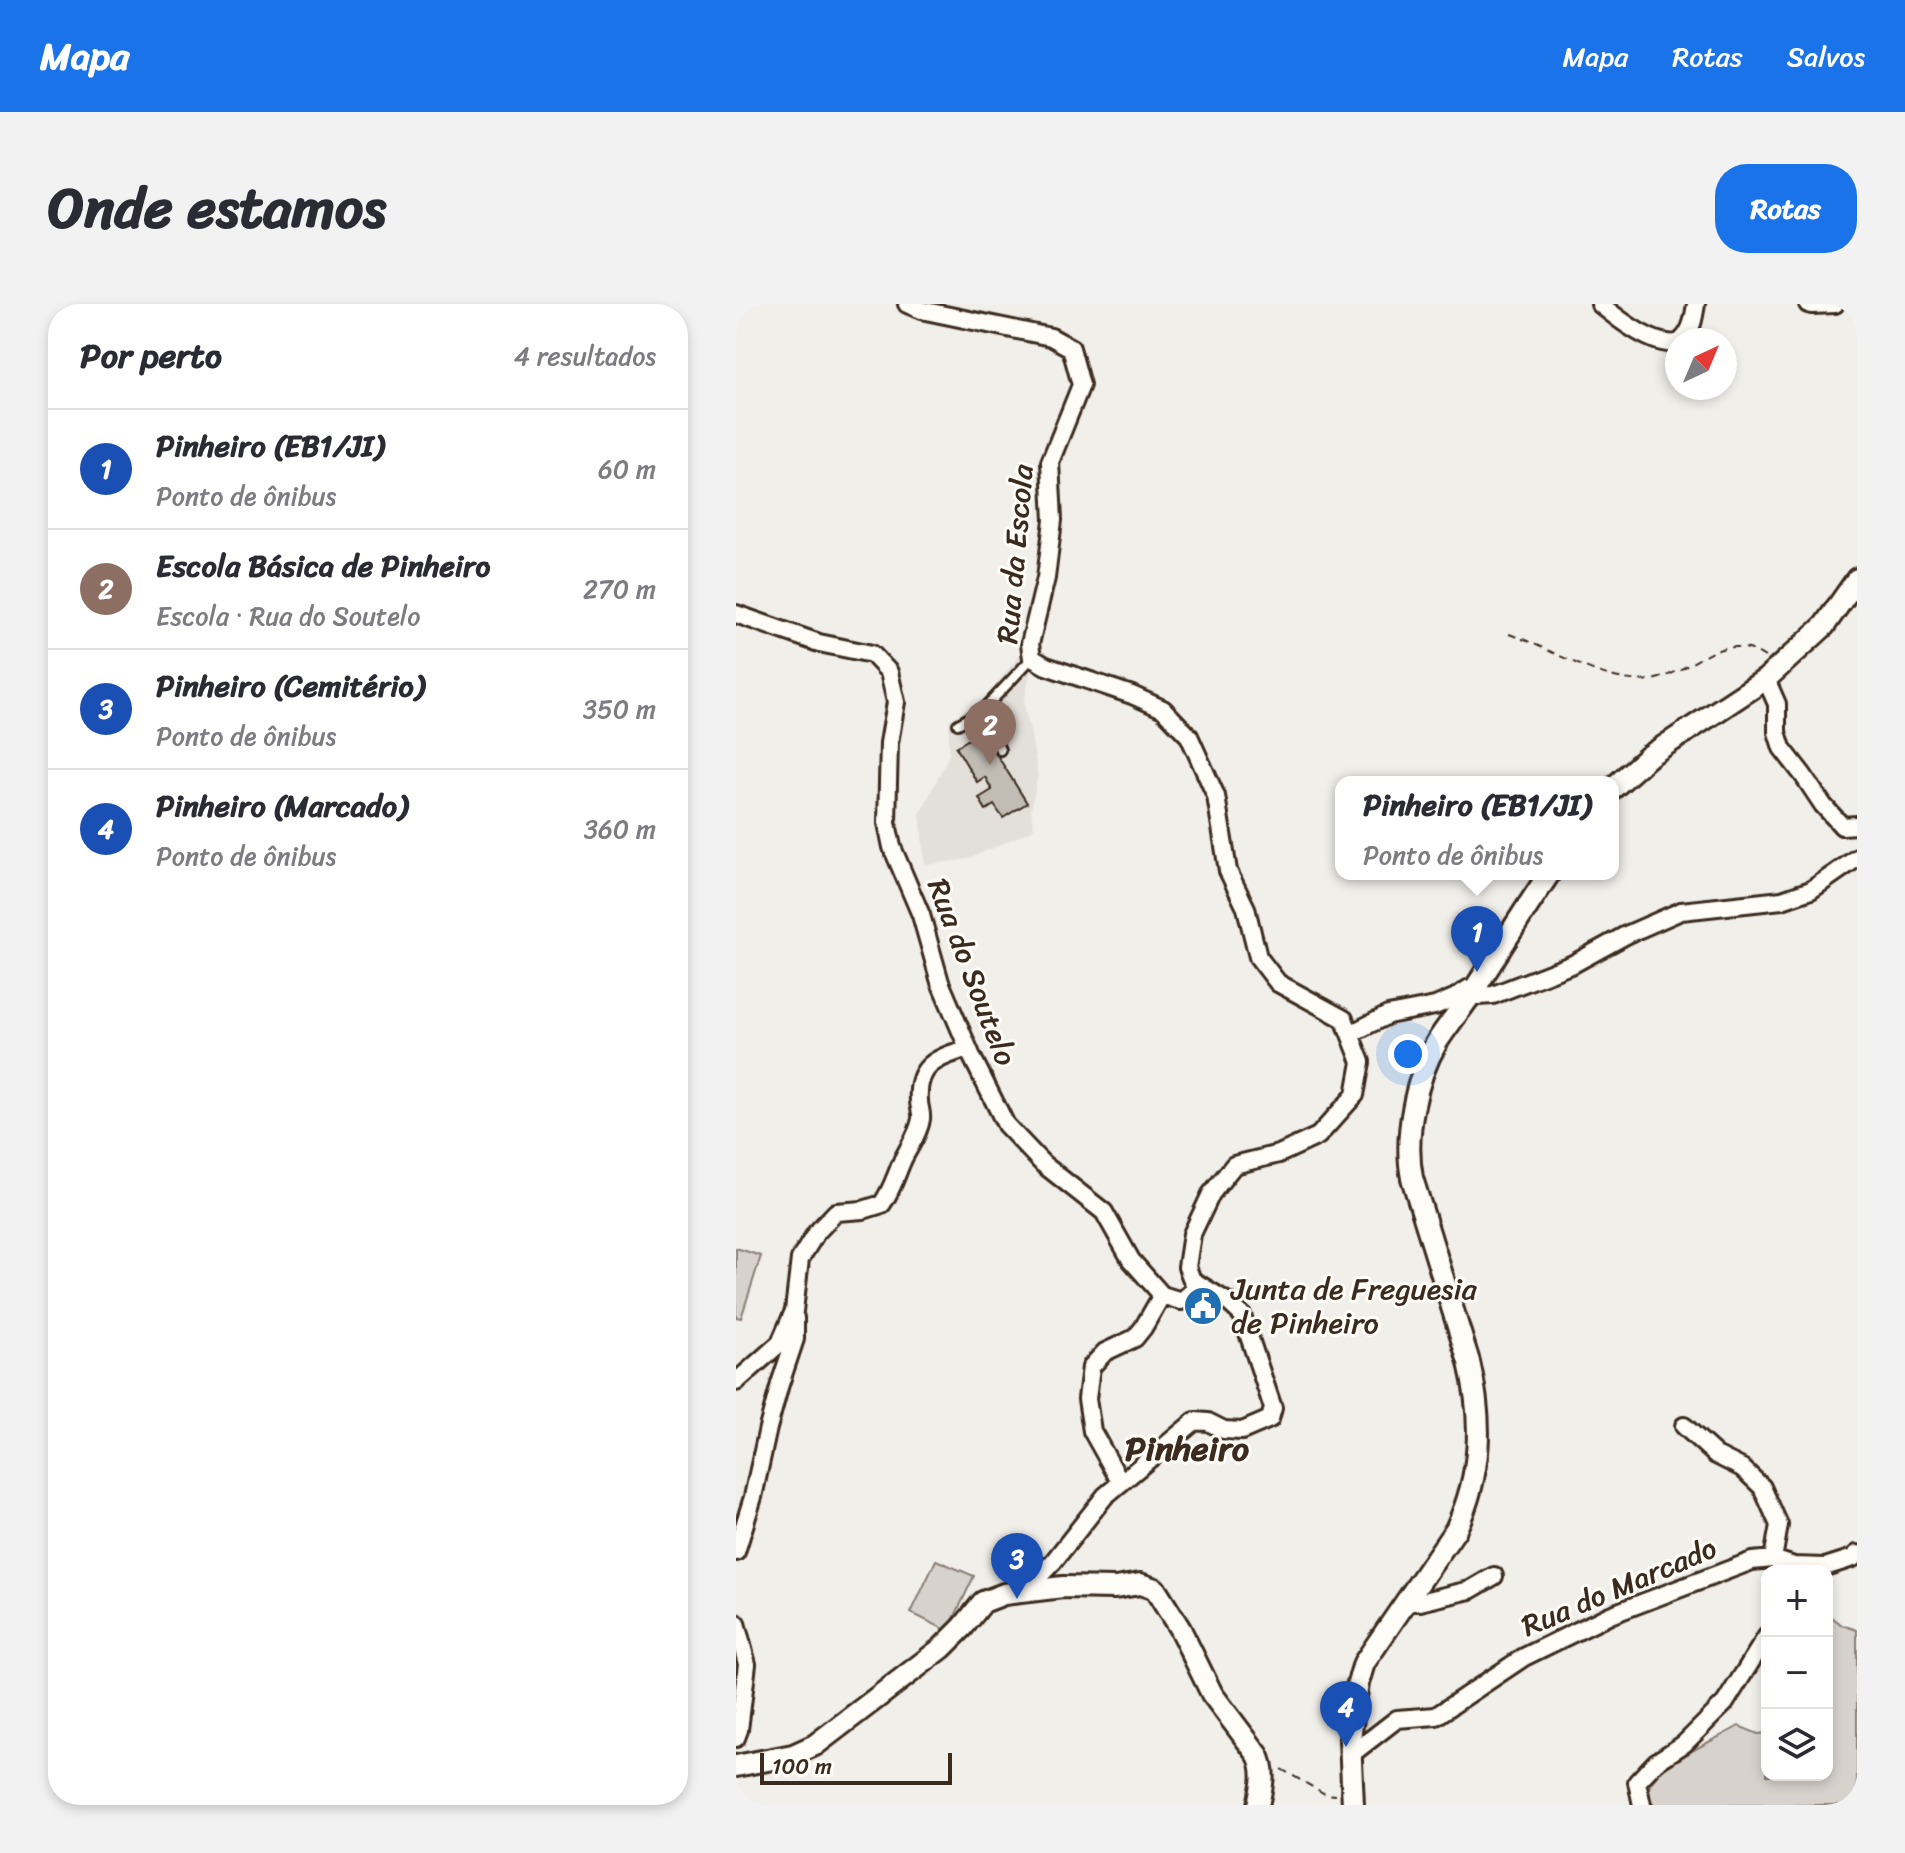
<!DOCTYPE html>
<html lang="pt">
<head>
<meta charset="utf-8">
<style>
	:root { --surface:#fff; --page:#f2f2f3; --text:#2b2b33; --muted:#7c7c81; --line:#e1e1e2; --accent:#1a73e8 }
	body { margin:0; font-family:Sriracha,sans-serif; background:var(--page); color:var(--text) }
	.controls { position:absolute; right:24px; bottom:24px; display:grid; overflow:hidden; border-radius:16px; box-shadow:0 4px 12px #0003 }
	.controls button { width:72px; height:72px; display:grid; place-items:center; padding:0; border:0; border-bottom:2px solid var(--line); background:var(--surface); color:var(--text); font:40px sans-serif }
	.compass { position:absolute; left:929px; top:24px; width:72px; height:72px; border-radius:50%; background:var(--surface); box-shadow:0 4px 12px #0003; rotate:44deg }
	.scale { position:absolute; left:24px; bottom:20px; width:192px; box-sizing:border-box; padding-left:8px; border:4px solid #3b2a1e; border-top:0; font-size:22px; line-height:28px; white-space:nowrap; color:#3b2a1e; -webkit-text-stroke:6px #fdfcf7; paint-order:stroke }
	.you { position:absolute; left:672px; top:750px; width:28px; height:28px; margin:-20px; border:6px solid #fff; border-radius:50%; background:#1a73e8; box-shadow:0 0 0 12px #1a73e833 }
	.badge { display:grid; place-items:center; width:52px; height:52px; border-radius:50%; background:var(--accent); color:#fff; font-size:26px; font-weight:700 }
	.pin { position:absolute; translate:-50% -66px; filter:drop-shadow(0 2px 4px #0008) }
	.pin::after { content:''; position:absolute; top:42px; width:28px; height:24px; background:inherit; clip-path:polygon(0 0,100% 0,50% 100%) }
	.popup { position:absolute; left:599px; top:472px; width:284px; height:104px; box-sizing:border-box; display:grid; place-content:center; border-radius:16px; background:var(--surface); filter:drop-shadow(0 2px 6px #0005); font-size:26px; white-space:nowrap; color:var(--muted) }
	.popup b { font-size:30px; color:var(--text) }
	.popup::after { content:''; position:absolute; left:50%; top:100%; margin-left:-16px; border:16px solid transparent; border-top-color:var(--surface) }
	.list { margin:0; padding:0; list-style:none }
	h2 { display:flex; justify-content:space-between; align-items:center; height:104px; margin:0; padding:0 32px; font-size:34px }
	h2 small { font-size:26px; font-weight:400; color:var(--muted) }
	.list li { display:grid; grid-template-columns:52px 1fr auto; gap:24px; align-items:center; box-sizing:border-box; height:120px; padding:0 32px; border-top:2px solid var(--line) }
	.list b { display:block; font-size:30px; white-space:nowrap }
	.list p { margin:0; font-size:26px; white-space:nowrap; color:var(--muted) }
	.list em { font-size:26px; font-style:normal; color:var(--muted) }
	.icon { flex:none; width:44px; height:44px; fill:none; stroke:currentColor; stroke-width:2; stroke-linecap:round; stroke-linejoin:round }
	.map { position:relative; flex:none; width:1121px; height:1501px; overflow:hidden; border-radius:32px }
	header { display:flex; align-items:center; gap:48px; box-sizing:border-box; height:112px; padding:0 40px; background:var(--accent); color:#fff }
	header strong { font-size:38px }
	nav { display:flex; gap:44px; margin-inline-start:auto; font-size:28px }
	.intro { display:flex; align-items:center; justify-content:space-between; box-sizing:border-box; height:192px; padding:0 48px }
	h1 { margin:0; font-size:56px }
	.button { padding:20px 36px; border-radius:32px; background:var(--accent); color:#fff; font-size:28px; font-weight:700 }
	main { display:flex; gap:48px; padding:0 48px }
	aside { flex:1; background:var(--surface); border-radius:32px; box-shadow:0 4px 12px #0003 }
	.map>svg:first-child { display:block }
	.built { fill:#e3e0da }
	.green { fill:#d7d2cc; stroke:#897e75; stroke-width:2 }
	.building { fill:#c1bcb4; stroke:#3b2a1e; stroke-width:2 }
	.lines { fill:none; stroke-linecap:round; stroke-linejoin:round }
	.service-casing { stroke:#3b2a1e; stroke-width:14 }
	.minor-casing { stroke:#3b2a1e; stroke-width:22 }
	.tertiary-casing { stroke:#3b2a1e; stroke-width:26 }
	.path { stroke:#3b2a1e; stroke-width:2; stroke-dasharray:8 6; stroke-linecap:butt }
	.service { stroke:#fdfcf7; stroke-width:8 }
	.minor { stroke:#fdfcf7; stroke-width:16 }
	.tertiary { stroke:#fdfcf7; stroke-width:20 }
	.labels { text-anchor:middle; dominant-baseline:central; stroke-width:6; stroke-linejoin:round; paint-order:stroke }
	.street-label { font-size:30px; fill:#3b2a1e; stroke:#fdfcf7 }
	.poi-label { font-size:30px; fill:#3b2a1e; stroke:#fdfcf7; text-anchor:start }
	.quarter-label { font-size:34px; font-weight:bold; fill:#3b2a1e; stroke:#fdfcf7 }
</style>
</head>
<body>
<header>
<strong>Mapa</strong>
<nav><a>Mapa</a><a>Rotas</a><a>Salvos</a></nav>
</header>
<div class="intro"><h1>Onde estamos</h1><a class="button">Rotas</a></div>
<main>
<aside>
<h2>Por perto<small>4 resultados</small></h2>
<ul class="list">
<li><span class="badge" style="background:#1a4fb4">1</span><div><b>Pinheiro (EB1/JI)</b><p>Ponto de ônibus</p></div><em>60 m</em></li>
<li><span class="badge" style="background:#8d6e63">2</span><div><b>Escola Básica de Pinheiro</b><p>Escola · Rua do Soutelo</p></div><em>270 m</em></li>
<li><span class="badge" style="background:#1a4fb4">3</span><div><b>Pinheiro (Cemitério)</b><p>Ponto de ônibus</p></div><em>350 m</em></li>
<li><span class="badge" style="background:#1a4fb4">4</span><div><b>Pinheiro (Marcado)</b><p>Ponto de ônibus</p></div><em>360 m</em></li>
</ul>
</aside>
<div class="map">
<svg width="1121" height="1501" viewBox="0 0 1121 1501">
	<rect width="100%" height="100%" fill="#f1efea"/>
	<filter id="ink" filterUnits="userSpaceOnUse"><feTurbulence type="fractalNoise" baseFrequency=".0125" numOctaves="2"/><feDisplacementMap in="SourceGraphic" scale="16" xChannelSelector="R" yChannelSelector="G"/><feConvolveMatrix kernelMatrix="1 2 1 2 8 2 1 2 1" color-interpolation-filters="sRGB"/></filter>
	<g filter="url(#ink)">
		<path class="built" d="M284 351 295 364 288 400 295 431 302 471 295 505 298 525 233 555 189 561 184 510 213 451V416L246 398Z"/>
		<path class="green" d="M0 944 25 952 5 1014 0 1013Z
			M200 1256 238 1272 212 1327 175 1309Z
			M1091 1309 1106 1321 1121 1326V1501H918L912 1494C913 1490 913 1485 914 1481 926 1457 980 1436 1003 1422L1022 1430 1031 1429V1471H1091Z"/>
		<path class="building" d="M246 427 291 499 267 514 258 501 250 506 243 494 256 486 249 473 241 478 220 443Z
			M462 989 480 1000 471 1015 453 1003Z"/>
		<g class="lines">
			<g class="service-casing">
				<path id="service" d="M247 406 264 446
					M222 420 247 406 296 354"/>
			</g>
			<g class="minor-casing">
				<path id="minor" d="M171 0 185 6 315 33 335 44 345 81 314 158 317 216 310 274 294 340 296 354 310 362 396 391 427 405 453 432 480 492 492 567 510 604 522 653 542 679 608 715 614 730 652 711 699 702 720 693 732 685 742 692 757 691 837 660 890 631 945 607 1046 596 1075 586 1121 554
					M864 0C882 15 917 43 941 39
					M1072 0 1076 1 1099 0
					M946 36C956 27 958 13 960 0
					M0 310 83 339 136 350 153 368 160 398 153 439 151 519 156 543 185 611 204 678 236 753 270 821 307 860 368 908 395 956 426 991 445 997 464 981
					M1030 375 1041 400V428L1046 444 1067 471 1087 501 1106 522 1121 521
					M0 1078 44 1039 58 1007 64 955 80 929 100 908 127 906 146 900C157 884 159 873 167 855 173 843 183 829 185 815 186 809 183 803 183 797 180 760 202 754 232 744
					M948 1122 980 1151 1006 1164 1026 1183 1043 1221 1037 1255
					M385 1179 356 1127 351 1095 355 1063 369 1048 399 1034 407 1024 426 991
					M0 1248 17 1193 32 1124 44 1080 59 1035V1014
					M289 1287 317 1258 369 1192 459 1117 472 1118 488 1126 506 1127 534 1115 537 1104 506 1011 492 998 456 976 451 963 456 930 475 890 498 861 543 850 582 832 619 791 625 758 614 730
					M671 1298H684L734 1286 758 1272
					M0 1319 11 1360 3 1426 0 1434
					M613 1452 661 1415 700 1412 788 1353 874 1311 1016 1257 1037 1255 1058 1262 1089 1263 1117 1254 1121 1250
					M906 1501 901 1478 920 1458 948 1440 989 1399 1031 1332"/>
			</g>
			<g class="tertiary-casing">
				<path id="tertiary" d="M877 484 913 452 1030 375 1088 322 1121 275
					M0 1462 57 1451 79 1441 206 1344 227 1323 247 1298 268 1290 327 1283 379 1284 404 1280 419 1285 444 1325 476 1390 522 1451C530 1467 526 1483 522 1501
					M617 1501 614 1435 622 1379 628 1359 720 1225C746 1169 747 1117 733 1058L676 874C668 833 679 775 701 738 713 719 728 702 740 683 764 645 788 607 813 570"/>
			</g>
			<path class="path" d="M773 330C816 344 874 385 920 375 959 366 986 324 1029 353
				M545 1465 589 1490 600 1491"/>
			<use href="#service" class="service"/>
			<use href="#minor" class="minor"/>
			<use href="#tertiary" class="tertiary"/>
		</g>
	</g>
	<defs>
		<g id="civic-disc" transform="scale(2)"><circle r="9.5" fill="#1f6fb2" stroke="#fdfcf7"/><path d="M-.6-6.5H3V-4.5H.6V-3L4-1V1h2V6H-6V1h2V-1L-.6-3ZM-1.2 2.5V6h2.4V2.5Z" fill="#fff"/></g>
	</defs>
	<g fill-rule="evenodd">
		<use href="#civic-disc" x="467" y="1002"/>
	</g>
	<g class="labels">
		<g class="street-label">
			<text transform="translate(279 250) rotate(-85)">Rua da Escola</text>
			<text transform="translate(236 668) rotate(69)">Rua do Soutelo</text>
			<text transform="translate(883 1283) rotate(-23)">Rua do Marcado</text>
		</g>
		<g class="poi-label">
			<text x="495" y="985">Junta de Freguesia<tspan x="495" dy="34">de Pinheiro</tspan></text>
		</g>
		<g class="quarter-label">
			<text x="451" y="1145">Pinheiro</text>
		</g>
	</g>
</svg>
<div class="controls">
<button>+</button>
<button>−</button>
<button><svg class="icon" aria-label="layers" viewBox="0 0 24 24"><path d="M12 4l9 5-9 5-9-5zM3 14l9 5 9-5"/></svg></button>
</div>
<svg class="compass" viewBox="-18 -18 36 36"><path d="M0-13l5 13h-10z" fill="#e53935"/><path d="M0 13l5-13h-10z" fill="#7c7c81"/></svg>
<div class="scale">100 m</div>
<div class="you"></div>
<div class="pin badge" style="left:741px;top:668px;background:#1a4fb4">1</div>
<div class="popup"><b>Pinheiro (EB1/JI)</b>Ponto de ônibus</div>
<div class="pin badge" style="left:254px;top:461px;background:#8d6e63">2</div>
<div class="pin badge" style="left:281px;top:1295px;background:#1a4fb4">3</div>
<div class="pin badge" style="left:610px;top:1443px;background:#1a4fb4">4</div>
</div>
</main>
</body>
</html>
